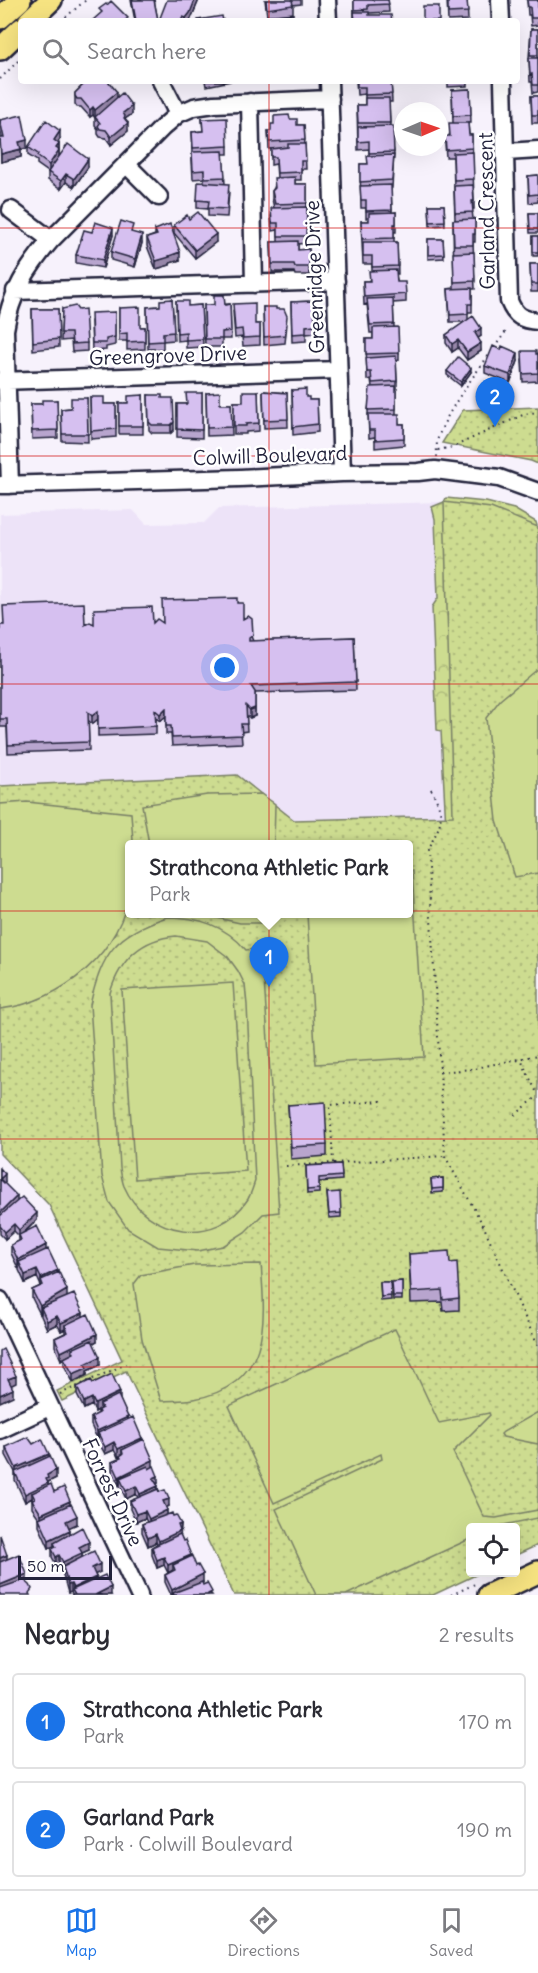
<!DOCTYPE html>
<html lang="en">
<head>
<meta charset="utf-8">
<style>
	:root { --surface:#fff; --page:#f7f7f7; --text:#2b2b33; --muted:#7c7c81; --line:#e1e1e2; --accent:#1a73e8 }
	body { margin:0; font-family:Delius,sans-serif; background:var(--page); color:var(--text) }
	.controls { position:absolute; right:18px; bottom:18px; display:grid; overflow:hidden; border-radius:6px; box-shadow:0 6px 24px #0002 }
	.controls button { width:54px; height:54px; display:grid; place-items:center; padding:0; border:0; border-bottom:2px solid var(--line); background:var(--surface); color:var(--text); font:30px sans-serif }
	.compass { position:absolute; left:394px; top:102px; width:54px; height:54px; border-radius:50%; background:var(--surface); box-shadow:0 6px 24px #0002; rotate:88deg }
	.scale { position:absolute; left:18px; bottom:15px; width:94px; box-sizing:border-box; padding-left:6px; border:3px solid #22223b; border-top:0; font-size:16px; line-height:21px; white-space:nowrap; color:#22223b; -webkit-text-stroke:4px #fff; paint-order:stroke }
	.you { position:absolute; left:225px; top:668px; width:21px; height:21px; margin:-15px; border:4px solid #fff; border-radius:50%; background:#1a73e8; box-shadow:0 0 0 9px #1a73e833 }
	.badge { display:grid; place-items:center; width:39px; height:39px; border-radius:50%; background:var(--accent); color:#fff; font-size:20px; font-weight:700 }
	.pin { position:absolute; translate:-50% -50px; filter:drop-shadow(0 2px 3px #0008) }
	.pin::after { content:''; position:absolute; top:32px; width:21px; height:18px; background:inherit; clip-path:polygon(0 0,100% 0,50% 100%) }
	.popup { position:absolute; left:125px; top:840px; width:288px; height:78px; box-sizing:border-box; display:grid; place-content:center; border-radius:6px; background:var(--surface); filter:drop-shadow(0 2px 4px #0005); font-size:20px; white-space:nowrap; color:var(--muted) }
	.popup b { font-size:22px; color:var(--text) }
	.popup::after { content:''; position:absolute; left:50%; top:100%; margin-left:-12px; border:12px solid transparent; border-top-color:var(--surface) }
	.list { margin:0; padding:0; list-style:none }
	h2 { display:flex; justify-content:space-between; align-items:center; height:78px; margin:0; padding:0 24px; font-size:26px }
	h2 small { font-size:20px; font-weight:400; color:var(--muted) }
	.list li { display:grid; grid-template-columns:39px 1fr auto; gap:18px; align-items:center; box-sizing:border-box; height:96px; margin:0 12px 12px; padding:0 12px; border:2px solid var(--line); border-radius:6px }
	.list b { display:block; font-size:22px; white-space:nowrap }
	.list p { margin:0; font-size:20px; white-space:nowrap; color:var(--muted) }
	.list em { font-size:20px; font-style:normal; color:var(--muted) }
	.icon { flex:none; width:33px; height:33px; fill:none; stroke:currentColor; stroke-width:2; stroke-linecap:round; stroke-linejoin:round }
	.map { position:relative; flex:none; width:538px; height:1595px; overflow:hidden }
	.search { position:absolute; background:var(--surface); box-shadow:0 6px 24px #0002; left:18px; right:18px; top:18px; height:66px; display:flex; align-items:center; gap:15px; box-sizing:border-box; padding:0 21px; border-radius:6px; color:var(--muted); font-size:22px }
	.sheet { height:294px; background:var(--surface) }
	nav { display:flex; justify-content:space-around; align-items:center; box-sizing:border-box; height:84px; border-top:2px solid var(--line); background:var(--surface); font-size:16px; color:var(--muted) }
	nav a { display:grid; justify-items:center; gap:3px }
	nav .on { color:var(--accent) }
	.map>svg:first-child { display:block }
	.built { fill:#ede3f8 }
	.forest { fill:url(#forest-crowns); stroke:#787f66; stroke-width:1.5 }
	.park { fill:url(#park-dots); stroke:#787f66; stroke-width:1.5; fill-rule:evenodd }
	.pitch { fill:#cddc90; stroke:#787f66; stroke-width:1.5; fill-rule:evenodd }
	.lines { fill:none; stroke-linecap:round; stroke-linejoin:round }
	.minor-casing { stroke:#22223b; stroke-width:21 }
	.major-casing { stroke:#22223b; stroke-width:26 }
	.path { stroke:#22223b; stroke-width:2; stroke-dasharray:1.5 4.5; stroke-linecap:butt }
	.minor { stroke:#fff; stroke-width:16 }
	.major { stroke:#f6e381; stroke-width:21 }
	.wall { fill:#b8a5ce; stroke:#22223b; stroke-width:1.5 }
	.shaded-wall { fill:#9686a8; stroke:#22223b; stroke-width:1.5 }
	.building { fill:#d6c0f0; stroke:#22223b; stroke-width:1.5 }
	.grid { fill:none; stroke:#d62828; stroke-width:1.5; stroke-opacity:0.55 }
	.labels { text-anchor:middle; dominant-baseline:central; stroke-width:5; stroke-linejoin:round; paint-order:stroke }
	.street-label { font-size:20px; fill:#22223b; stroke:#fff }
</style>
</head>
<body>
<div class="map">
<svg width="538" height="1595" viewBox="0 0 538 1595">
	<defs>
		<pattern id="forest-crowns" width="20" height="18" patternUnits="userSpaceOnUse" patternTransform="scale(1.5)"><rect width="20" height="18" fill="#cddc90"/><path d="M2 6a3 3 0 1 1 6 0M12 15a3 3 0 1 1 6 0" fill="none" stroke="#b0bc7d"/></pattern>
		<pattern id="park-dots" width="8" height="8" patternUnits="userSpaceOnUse" patternTransform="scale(1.5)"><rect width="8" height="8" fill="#cddc90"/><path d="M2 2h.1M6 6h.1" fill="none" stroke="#b0bc7d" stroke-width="1.8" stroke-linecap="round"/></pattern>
	</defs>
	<rect width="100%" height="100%" fill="#f7f2fc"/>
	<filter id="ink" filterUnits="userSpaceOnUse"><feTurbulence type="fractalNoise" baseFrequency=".0167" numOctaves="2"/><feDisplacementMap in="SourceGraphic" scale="12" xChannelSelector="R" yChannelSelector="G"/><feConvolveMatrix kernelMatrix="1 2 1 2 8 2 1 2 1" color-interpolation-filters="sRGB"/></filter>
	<g filter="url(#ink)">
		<path class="built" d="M444 502 453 816 294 820 237 775 0 786V514L133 510 146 524 204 523 219 508Z"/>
		<path class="forest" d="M446 498 486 502 514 509 536 522 538 529 497 821 446 827 441 731 437 730 432 607 438 598 435 519 432 507 444 502Z"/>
		<path class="park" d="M538 407V464L531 461 442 443 463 410Z
			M444 502 491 508 538 527V1545L516 1555V1528H470V1572L480 1573 433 1595H234L126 1371 62 1401 57 1391 122 1360 49 1205 0 1154V786L237 775 294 820 453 816ZM130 844H409V914H130Z"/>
		<path class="pitch" d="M538 668V873L515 877 497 821 486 718 500 700Z
			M261 794 275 804 274 844H149L142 805 207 795Z
			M27 802 131 813 133 841V844H130C130 858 131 873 130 887 123 951 63 1002 0 1009V804Z
			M409 871H412L424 1057 316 1064 307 914H409Z
			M199 914H268L267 923H240Z
			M167 917C198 917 225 925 246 950L262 948 279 1212 263 1214 245 1232 223 1246 198 1251 158 1247 128 1229 109 1202 102 1176 90 1005C102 953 115 934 167 917ZM176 936 207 941 228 957 238 971 245 985 247 1005 255 1181C253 1187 251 1194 248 1199 217 1248 146 1237 124 1186 122 1181 121 1174 120 1168L110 993C120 960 140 939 176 936Z
			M233 983 246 1171 135 1179 122 990Z
			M261 1264C266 1325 270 1385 194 1399 183 1401 172 1400 161 1401L142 1339 134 1284 141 1275 194 1265Z
			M395 1329 439 1423 489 1413 490 1415 453 1452 484 1517 496 1518 538 1510V1518L494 1527 470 1528V1539L396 1573 395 1572 346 1595H316L276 1509 382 1459 381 1454 274 1503 229 1406Z
			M538 1412V1444L503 1437 501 1434 503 1432Z"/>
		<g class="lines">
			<g class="minor-casing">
				<path id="minor" d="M327 0 328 21
					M500 0 501 21
					M161 81 178 114
					M329 81 342 473
					M503 81 509 301C515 316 522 320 538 321
					M250 102 254 284
					M506 152 538 150
					M127 165 159 197
					M11 210 51 240
					M15 291 336 281
					M0 381 338 370
					M1 485 240 478 342 473 418 472 435 470 499 478 538 492
					M10 485 5 330C10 294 28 267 51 240L162 128 178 114 194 107 214 104 330 99
					M0 1300 139 1595
					M0 1430 49 1407"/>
			</g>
			<g class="major-casing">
				<path id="major" d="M0 18 20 0
					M29 21 51 0
					M0 49 21 29
					M489 1595 538 1572"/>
			</g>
			<path class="path" d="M61 21 86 0
				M0 79 21 58
				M494 348 507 330
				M438 450 453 447 525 414 538 412
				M437 457C437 451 436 444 438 438 448 409 473 377 491 352
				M431 789C447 818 441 824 427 851L445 1156 484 1227 538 1346
				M517 1060 522 1062 538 1095
				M440 1072 471 1069 538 1055
				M515 1115 538 1096
				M333 1163 330 1105 381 1101V1106
				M286 1166 445 1156
				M60 1394 126 1364
				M451 1595 477 1583"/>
			<use href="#minor" class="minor"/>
			<use href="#major" class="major"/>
		</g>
		<path class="wall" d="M131 0H154L158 21H135Z
			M198 0V2L190 21H160V18Z
			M265 0H301V4L293 5V13L267 16Z
			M354 0H388L389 12 369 13 354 21Z
			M447 0H467L468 20 448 21Z
			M527 0H538V25L531 26 530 15H528Z
			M531 29H538V92L533 93 532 82H530L529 58Z
			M205 81H231L206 86Z
			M356 81 391 82 392 102H389L390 126 394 152 392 188H391L392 213 396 212V232H394V242H397L398 274H396L397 282 406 294V302L393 303 394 327 399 353V360L396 361 397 381V389H396V414L399 424H404V445L375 448V437L369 438 368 410 372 387 371 379 367 380 366 339H373V333H370L367 304 364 305 363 281H369L372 270V264H363L361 221H369V218H366V208H361L360 164H368L369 156V149L358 150 357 105H365V94L357 95Z
			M448 81H467V86L448 87Z
			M83 83 117 97 132 114 125 119 128 131 111 145 106 138 100 137 98 134V129L95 125V118L93 115 90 117 81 107H77L75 104V93L83 85Z
			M470 89 471 123H468L469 135H472L474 201V209H472L473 219H475V242H473L475 289H472V312H468V320L481 336 478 338 481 351 467 360 458 348 452 352 446 343V335L465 322H450L448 289 454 288 453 220H455L453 157H446L445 144 449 136 453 123 452 90Z
			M531 96H538V123H532Z
			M202 119 228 146V154H223L225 184 229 192 227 217 208 216V209L197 208V200L204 182V178L193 179 192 160V152H193L192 132 203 131Z
			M290 119 297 125H304L306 169H301V180H295V184H307V215L306 243 298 244V250L309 249V275H295L294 272H272L271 242H278V230L272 231 271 216 274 208 272 199V191L274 188 277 178 276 164 271 165V149H272H269L268 131H271L274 124Z
			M0 120 27 148 21 149V157L1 162 0 138H2L0 130Z
			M60 139 57 143 59 144V158L88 167 74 187 66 182 61 189 48 180V172L37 164V161L28 155V147Z
			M538 175V202L529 203 528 176Z
			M429 205H444L445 225 430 226Z
			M529 213H538V233H530Z
			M189 219 216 242 195 258 174 233V225Z
			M155 230 180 260 170 263V265L156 269 147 246V238L155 235Z
			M92 232 113 235 103 268 76 263V255Z
			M133 233 142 243 135 267 111 260V252Z
			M533 236H538V256H533Z
			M428 239H443L444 258 428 259Z
			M530 264H538V292H531Z
			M172 299 174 340 163 341V349H148L147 307 160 306Z
			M176 301 188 306 201 305 203 347 186 348V340L177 341Z
			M314 301 315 333 306 334V341L292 342 291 302Z
			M230 304 231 339H222V347H205L204 305Z
			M263 307 276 309 287 324 285 343 264 345Z
			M119 308 140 327H145V349L127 350V341H119Z
			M32 309H58L59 347 33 350Z
			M62 309 87 343V351L72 352 71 340 61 341Z
			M233 311 255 324H260V345L243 346 242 337 235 338Z
			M115 312V345L106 347V350L92 351 91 321Z
			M538 354V381L523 382 522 359Z
			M518 361 510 383 485 373V366Z
			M447 371 471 372 461 386 447 375Z
			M292 390 306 397 309 400H317L318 432 293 435Z
			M258 391 259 431 246 432V434H234V402H243Z
			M263 391 287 393 288 427 264 428Z
			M202 393V438L177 437V404H187Z
			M206 393 220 404H231L232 435 207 436Z
			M143 395V434H119V403H128Z
			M148 395 162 398 174 430 171 433H152L149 430Z
			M90 397 104 404H116V437L91 439Z
			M87 398 88 442 62 441 61 409 71 408Z
			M57 400 58 438 32 439 31 404H42Z
			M237 603 253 641 354 637 356 690 255 693V716L250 718 246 715 247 731 241 732 242 743 172 746 171 734H166V716L160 721 156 718V734L98 736V719L92 724 88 720 89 750 8 753 7 727H0V625L162 623Z
			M288 1105 327 1145V1156L291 1159Z
			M341 1164 342 1180 319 1182V1193L307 1194 306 1166Z
			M0 1168 5 1182 4 1183 17 1201 37 1220 26 1231 46 1250 58 1272 67 1297 83 1316 97 1341 93 1343 100 1365 87 1371V1375L73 1382 64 1365V1358L61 1360 55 1346V1338L65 1333V1329L61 1331 57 1324 47 1329 41 1316V1313L40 1314 32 1298V1290L41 1286 37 1277 25 1283 19 1270V1268H18L11 1253V1245L19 1241V1236L14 1231 5 1239 0 1234Z
			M443 1178V1192L432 1193 431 1179Z
			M327 1193 341 1213V1217L329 1218Z
			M409 1254 450 1263 459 1298V1310L443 1311 442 1302 411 1303Z
			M402 1281V1300H393L392 1282Z
			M380 1282H390L391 1300 381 1301Z
			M93 1383 120 1400 128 1419 142 1440 153 1466 158 1483 156 1484 158 1489 169 1506 166 1508 167 1515 173 1516 181 1524 180 1535 203 1582H202L203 1585 212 1595H171L165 1582V1575L168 1573 164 1565 157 1568 152 1555V1547L157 1544 156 1542 148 1546 142 1532V1524L147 1522 145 1518 136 1522 130 1509V1501L138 1498 136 1494 126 1499 120 1486V1484L119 1485 112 1470V1462L120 1459V1456L118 1457 114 1450 105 1454 98 1441V1438L97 1439 91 1425V1417L98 1414V1410L95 1412 92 1405 84 1409 77 1395V1387Z
			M33 1444 49 1456 56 1478 48 1482V1486L70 1504 77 1524 69 1527 70 1534 89 1550 82 1553V1557L100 1572 95 1574 96 1579 111 1595H72L71 1592 68 1593 63 1575V1569L59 1563 56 1564 52 1557V1549L54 1548V1546L49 1548 39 1526V1518L32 1508V1498L25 1502 15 1480V1472L6 1455V1447Z"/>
		<path class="shaded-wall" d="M195 0H198V2L190 21H186V18Z
			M117 92V100L95 118V110Z
			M132 106V114L125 119V124L123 113Z
			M93 107V115L90 117V110Z
			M128 123V131L111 145V137Z
			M60 131V139L54 148V140Z
			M27 140V148L19 150V142Z
			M59 144V158L49 172V165L56 148Z
			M21 149V157L1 162V154Z
			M88 159V167L74 187V179Z
			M66 174V182L61 189V181Z
			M113 228V235L103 268V260Z
			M216 234V242L195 258V250Z
			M142 235V243L135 267V259Z
			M180 252V260L170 263V265L156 269V261Z
			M481 328V336L475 340V333Z
			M458 340V348L452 352V344Z
			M481 343V351L467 360V352Z
			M518 353V361L510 383V375Z
			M471 368V372L461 386V382Z
			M174 422V430L171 433V425Z
			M166 708V716L160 721V714Z
			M255 708V716L250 718V710Z
			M98 711V719L92 724V716Z
			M5 1174V1182L0 1186V1179Z
			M17 1196V1204L0 1221V1213Z
			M37 1213V1220L19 1237V1230Z
			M14 1224V1231L5 1239V1232Z
			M46 1245V1252L19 1262V1268H18V1260Z
			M37 1270V1277L25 1283V1275Z
			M58 1270V1277L41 1280V1285V1278Z
			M67 1290V1298L41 1308V1313L40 1314V1306Z
			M83 1313V1321L65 1325V1329L61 1331V1323Z
			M57 1316V1324L47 1329V1321Z
			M97 1334V1341L74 1353 72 1349V1354L61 1360V1352Z
			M100 1357V1365L87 1371V1375L73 1382V1374L85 1364Z
			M16 1376V1383L8 1387V1379Z
			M13 1389V1396L0 1402V1395Z
			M120 1392V1400L100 1404V1409L95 1412V1404Z
			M92 1398V1405L84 1409V1402Z
			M128 1417V1425L98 1433V1438L97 1439V1431Z
			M142 1438V1446L122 1450V1455L118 1457V1449Z
			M114 1442V1450L105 1454V1447Z
			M49 1454V1461L16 1476V1468Z
			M153 1460V1468L120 1478V1484L119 1485V1477Z
			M56 1470V1478L48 1482V1491L32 1493V1498L25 1502V1494L46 1479 47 1475Z
			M158 1476V1483L153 1485V1478Z
			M136 1486V1494L126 1499V1491Z
			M158 1486V1494L140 1502V1494Z
			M169 1499V1506L163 1509V1501Z
			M70 1501V1509L41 1522V1514Z
			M167 1510V1518L149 1527V1519Z
			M145 1511V1518L136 1522V1514Z
			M77 1516V1524L66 1529V1521Z
			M181 1524 180 1539 159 1549V1541L178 1525Z
			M70 1530V1538L54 1543V1546L49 1548V1540Z
			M156 1534V1542L148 1546V1538Z
			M89 1542V1550L82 1553V1561L63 1570V1562L79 1547Z
			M7 1555V1563L0 1566V1558Z
			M59 1555V1563L56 1564V1557Z
			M191 1555V1562L173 1565V1570L168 1573V1565Z
			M164 1557V1565L157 1568V1560Z
			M100 1564V1572L92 1576V1568Z
			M27 1574V1582L0 1593V1585Z
			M203 1574V1582L178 1595 173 1593 172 1595V1590Z
			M96 1577V1585L73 1591V1588Z
			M71 1584V1592L68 1593V1585Z
			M111 1587V1595H97V1594Z"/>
		<path class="building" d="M132 0H154L158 20 136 21Z
			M167 0H195L190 13 186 18 183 17 181 21H168L160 18Z
			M266 0H292L293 5 267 9Z
			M354 0H388L389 4 368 5V9L354 10Z
			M448 0H467L468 12 448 13Z
			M527 0H538V18H531L530 7H528Z
			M111 1 128 18 124 21H94L93 20 102 12 99 9 106 4 107 5Z
			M423 6H439V21H423Z
			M354 12H369V15H391L392 21H355Z
			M293 14V21H268V15Z
			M222 16 223 21H198V20Z
			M531 29H538V55H530Z
			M529 58H538V85H533L532 74 530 75Z
			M86 81H108L117 92 95 110 93 107 90 110 81 99H77L75 96V93L84 84 83 83Z
			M357 81H389V82H391L392 94 365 95V87H357Z
			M470 89 471 115 453 116 452 90Z
			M122 93 132 106 123 113 125 116 124 118 128 123 111 137 106 130 100 129 98 126 100 123 95 117Z
			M531 96H538V115H532Z
			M365 98H389L390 123H358L357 105H365Z
			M22 115 27 140 19 142 21 149 1 154 0 138H4L0 120Z
			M289 115 290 119H297V125H304L305 140 269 142 268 131H271V124H274V116Z
			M227 118 228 146 193 148 192 132 203 131 202 119Z
			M46 120 60 131 54 140 59 144 56 148 59 150 49 165 37 156 38 154 28 147Z
			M449 123H468L469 135H472V148L446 150 445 136H450Z
			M393 126 394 152 369 153V141L358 142V127Z
			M68 144 88 159 74 179 66 174 61 181 48 172Z
			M288 144H305L306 161H301V172L277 173 276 157H271V149L288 147Z
			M223 151 225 177 204 178V170L193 171 192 152Z
			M473 152 474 179 454 180 453 153Z
			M394 155 392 180 360 182V164H368L367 156Z
			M538 175V194L529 195 528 176Z
			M295 177V184H307V203L275 204 272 191 275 188 274 178Z
			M198 182 229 184 227 209 208 208 209 201 197 200Z
			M391 185 392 210 366 211V200H361L360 186Z
			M473 185 474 201H472L473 212 455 213 454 186Z
			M429 205H444L445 221 430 222Z
			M307 207 306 236H278V223H272L271 208Z
			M198 212 216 234 195 250 174 225 187 215 189 219Z
			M396 212V224H394V238L362 239 361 221H369V213Z
			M529 213H538V229H530Z
			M475 219V234H473V245H454L453 220Z
			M121 221 133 225 131 232 142 235 135 259 111 252Z
			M95 222 113 228 103 260 76 255 84 230 92 232Z
			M170 224 180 252 169 256 170 257 156 261 147 238 157 235 155 230Z
			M533 236H538V252H533Z
			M428 239H443L444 254 428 255Z
			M298 241V250L309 249V267H295L294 264H272L271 242Z
			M363 242H397L398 266 372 267V256H363Z
			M474 252 475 281 454 282 453 253Z
			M530 264H538V284H531Z
			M396 270 397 282H405L406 294 364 297 363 281H370L369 271Z
			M472 288V304H468V314L450 315 448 289Z
			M214 295H224L225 305 230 304 231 331 222 332V339H205L204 305H214Z
			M393 298 394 324 370 325 367 299Z
			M172 299 174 332 163 333V341L148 342 147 307 160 306V300Z
			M176 301H188V306L201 305 203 339 186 340V332L177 333Z
			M314 301 315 325 306 326V333L292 334 291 302Z
			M255 303V324H260V337L243 338 242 329 235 330 233 304Z
			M75 306 78 310 85 309 87 343 72 344 71 333H61L62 309Z
			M140 307V327H145V341L127 342V333L119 334V308Z
			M263 307H276V309H284L287 316 285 335 264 337Z
			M32 309H58L59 339 33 342Z
			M115 312V337L106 339V343H92L91 313Z
			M473 316 481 328 475 333 481 343 467 352 458 340 452 344 446 335Z
			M398 327 399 353 366 354V339H373V328Z
			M493 346 501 350 502 346 518 353 510 375 485 366Z
			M522 351H536V354H538V373L523 374Z
			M396 356 397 381 372 383 371 372H367L366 358Z
			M458 357 471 368 461 382 447 371Z
			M396 386V409L368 410 370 387Z
			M306 389V397H309V400H317L318 424 293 427 292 390Z
			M243 391H258L259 423 246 424V426H234V402H243Z
			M263 391 287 393 288 419 264 420Z
			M220 392V404H231L232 427 207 428 206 393Z
			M186 393H202V430L177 429V404H187Z
			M143 395V426H119V403H128V396Z
			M148 395H162V398H173L174 422 171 425H152L149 422Z
			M90 397H104V404H116V429L91 431Z
			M71 398H87L88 434H62L61 409 71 408Z
			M42 400H57L58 430 32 431 31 404H42Z
			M368 414H399V424H404V438L375 440V430H369Z
			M237 598V603H243V619L248 616 252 619 253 635 249 638V641L354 637 356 682 251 686 255 692V708L250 710 246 706 247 724H241L242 735 172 738 171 726H166V708L160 714 155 710 156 726 98 729V711L92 716 88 712 89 742 8 745 7 719H0V625H4L3 606 84 603 85 625 90 622 94 624V609L152 607 153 623 157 619 163 623 162 600Z
			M325 1102 327 1145 291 1147 288 1105Z
			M341 1164 342 1176 319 1178V1189L307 1190 306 1166Z
			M0 1168 5 1174 0 1179Z
			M443 1178V1188L432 1189 431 1179Z
			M1 1180 17 1196 0 1213V1181Z
			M340 1192 341 1213 329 1214 327 1193Z
			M22 1197 37 1213 19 1230 14 1224 5 1232 0 1226V1216Z
			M37 1226 46 1245 18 1260 11 1245 21 1240 19 1235Z
			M48 1249 58 1270 41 1278 37 1270 25 1275 19 1262Z
			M449 1251 450 1263 457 1262 459 1298 443 1300 442 1290 411 1292 409 1254Z
			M59 1272 67 1290 40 1306 32 1290 43 1285 41 1280Z
			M402 1281V1296H393L392 1282Z
			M380 1282H390L391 1296 381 1297Z
			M74 1294 83 1313 61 1323 57 1316 47 1321 41 1308Z
			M88 1314 97 1334 61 1352 55 1338 68 1332 65 1325Z
			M92 1340 100 1357 85 1364 87 1368 73 1374 64 1358 74 1353 72 1349Z
			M3 1349 16 1376 8 1379 13 1389 0 1395V1351Z
			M112 1374 120 1392 95 1404 92 1398 84 1402 77 1387 91 1380 93 1383Z
			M118 1395 128 1417 97 1431 91 1417 99 1413 98 1410 102 1408 100 1404Z
			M133 1417 142 1438 118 1449 114 1442 105 1447 98 1433Z
			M28 1437 33 1444 42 1439 49 1454 16 1468 6 1447Z
			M144 1439 153 1460 119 1477 112 1462 121 1458 120 1456 123 1454 122 1450Z
			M50 1456 56 1470 47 1475 48 1478 46 1479 48 1483 25 1494 15 1472Z
			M148 1466 149 1469 154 1466 158 1476 153 1478 158 1486 140 1494 136 1486 126 1491 120 1478Z
			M51 1484 54 1492 64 1487 70 1501 41 1514 32 1500 35 1499 32 1493Z
			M158 1489 159 1492 165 1490 169 1499 163 1501 167 1510 149 1519 145 1511 136 1514 130 1501Z
			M71 1504 77 1516 66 1521 70 1530 49 1540 39 1518Z
			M172 1513 173 1516 176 1515 181 1524 178 1525 180 1531 159 1541 156 1534 148 1538 142 1524Z
			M82 1527 89 1542 79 1547 82 1553 63 1562 59 1555 56 1557 52 1549 56 1547 54 1543Z
			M180 1534 183 1541 185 1540 191 1555 168 1565 164 1557 157 1560 152 1547Z
			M0 1535 7 1555 0 1558Z
			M94 1551 100 1564 92 1568 96 1577 73 1588 71 1584 68 1585 63 1567Z
			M19 1554 27 1574 0 1585V1562Z
			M192 1556 196 1566 198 1565 203 1574 172 1590 165 1575 175 1570 173 1565Z
			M105 1575 111 1587 97 1594 102 1595H75L72 1590Z
			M24 1580 30 1585 32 1589 29 1593 30 1595H0V1588Z
			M202 1582 203 1585 207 1583 212 1592 208 1594V1595H174L173 1593Z"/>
	</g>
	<path class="grid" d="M269 0V21M269 81V1595M0 228H538M0 456H538M0 684H538M0 911H538M0 1139H538M0 1367H538"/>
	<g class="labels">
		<g class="street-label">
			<text transform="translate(486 211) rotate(-91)">Garland Crescent</text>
			<text transform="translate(314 277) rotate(-92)">Greenridge Drive</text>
			<text transform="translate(168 355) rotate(-2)">Greengrove Drive</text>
			<text transform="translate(270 455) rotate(-2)">Colwill Boulevard</text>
			<text transform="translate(113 1492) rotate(65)">Forrest Drive</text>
		</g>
	</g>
</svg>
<div class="controls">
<button><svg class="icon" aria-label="locate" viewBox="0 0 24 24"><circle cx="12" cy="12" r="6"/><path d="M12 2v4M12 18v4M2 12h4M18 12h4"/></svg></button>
</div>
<svg class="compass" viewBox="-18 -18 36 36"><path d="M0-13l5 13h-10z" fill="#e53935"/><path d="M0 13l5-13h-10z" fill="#7c7c81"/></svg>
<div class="scale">50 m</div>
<div class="you"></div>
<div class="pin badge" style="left:269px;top:987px">1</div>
<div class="popup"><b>Strathcona Athletic Park</b>Park</div>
<div class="pin badge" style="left:495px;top:427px">2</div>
<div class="search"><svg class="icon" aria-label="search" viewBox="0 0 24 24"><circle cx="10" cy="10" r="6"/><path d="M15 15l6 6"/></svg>Search here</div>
</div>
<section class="sheet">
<h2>Nearby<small>2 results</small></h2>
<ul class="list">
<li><span class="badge">1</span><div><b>Strathcona Athletic Park</b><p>Park</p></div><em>170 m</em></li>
<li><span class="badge">2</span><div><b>Garland Park</b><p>Park · Colwill Boulevard</p></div><em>190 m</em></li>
</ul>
</section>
<nav>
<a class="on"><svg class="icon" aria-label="map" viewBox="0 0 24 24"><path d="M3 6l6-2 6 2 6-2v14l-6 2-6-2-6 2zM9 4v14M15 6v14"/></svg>Map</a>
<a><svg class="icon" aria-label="directions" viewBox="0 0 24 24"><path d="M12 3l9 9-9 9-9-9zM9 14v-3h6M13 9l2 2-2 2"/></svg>Directions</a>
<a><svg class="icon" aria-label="saved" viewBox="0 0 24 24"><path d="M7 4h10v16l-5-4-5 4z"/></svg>Saved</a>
</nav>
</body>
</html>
